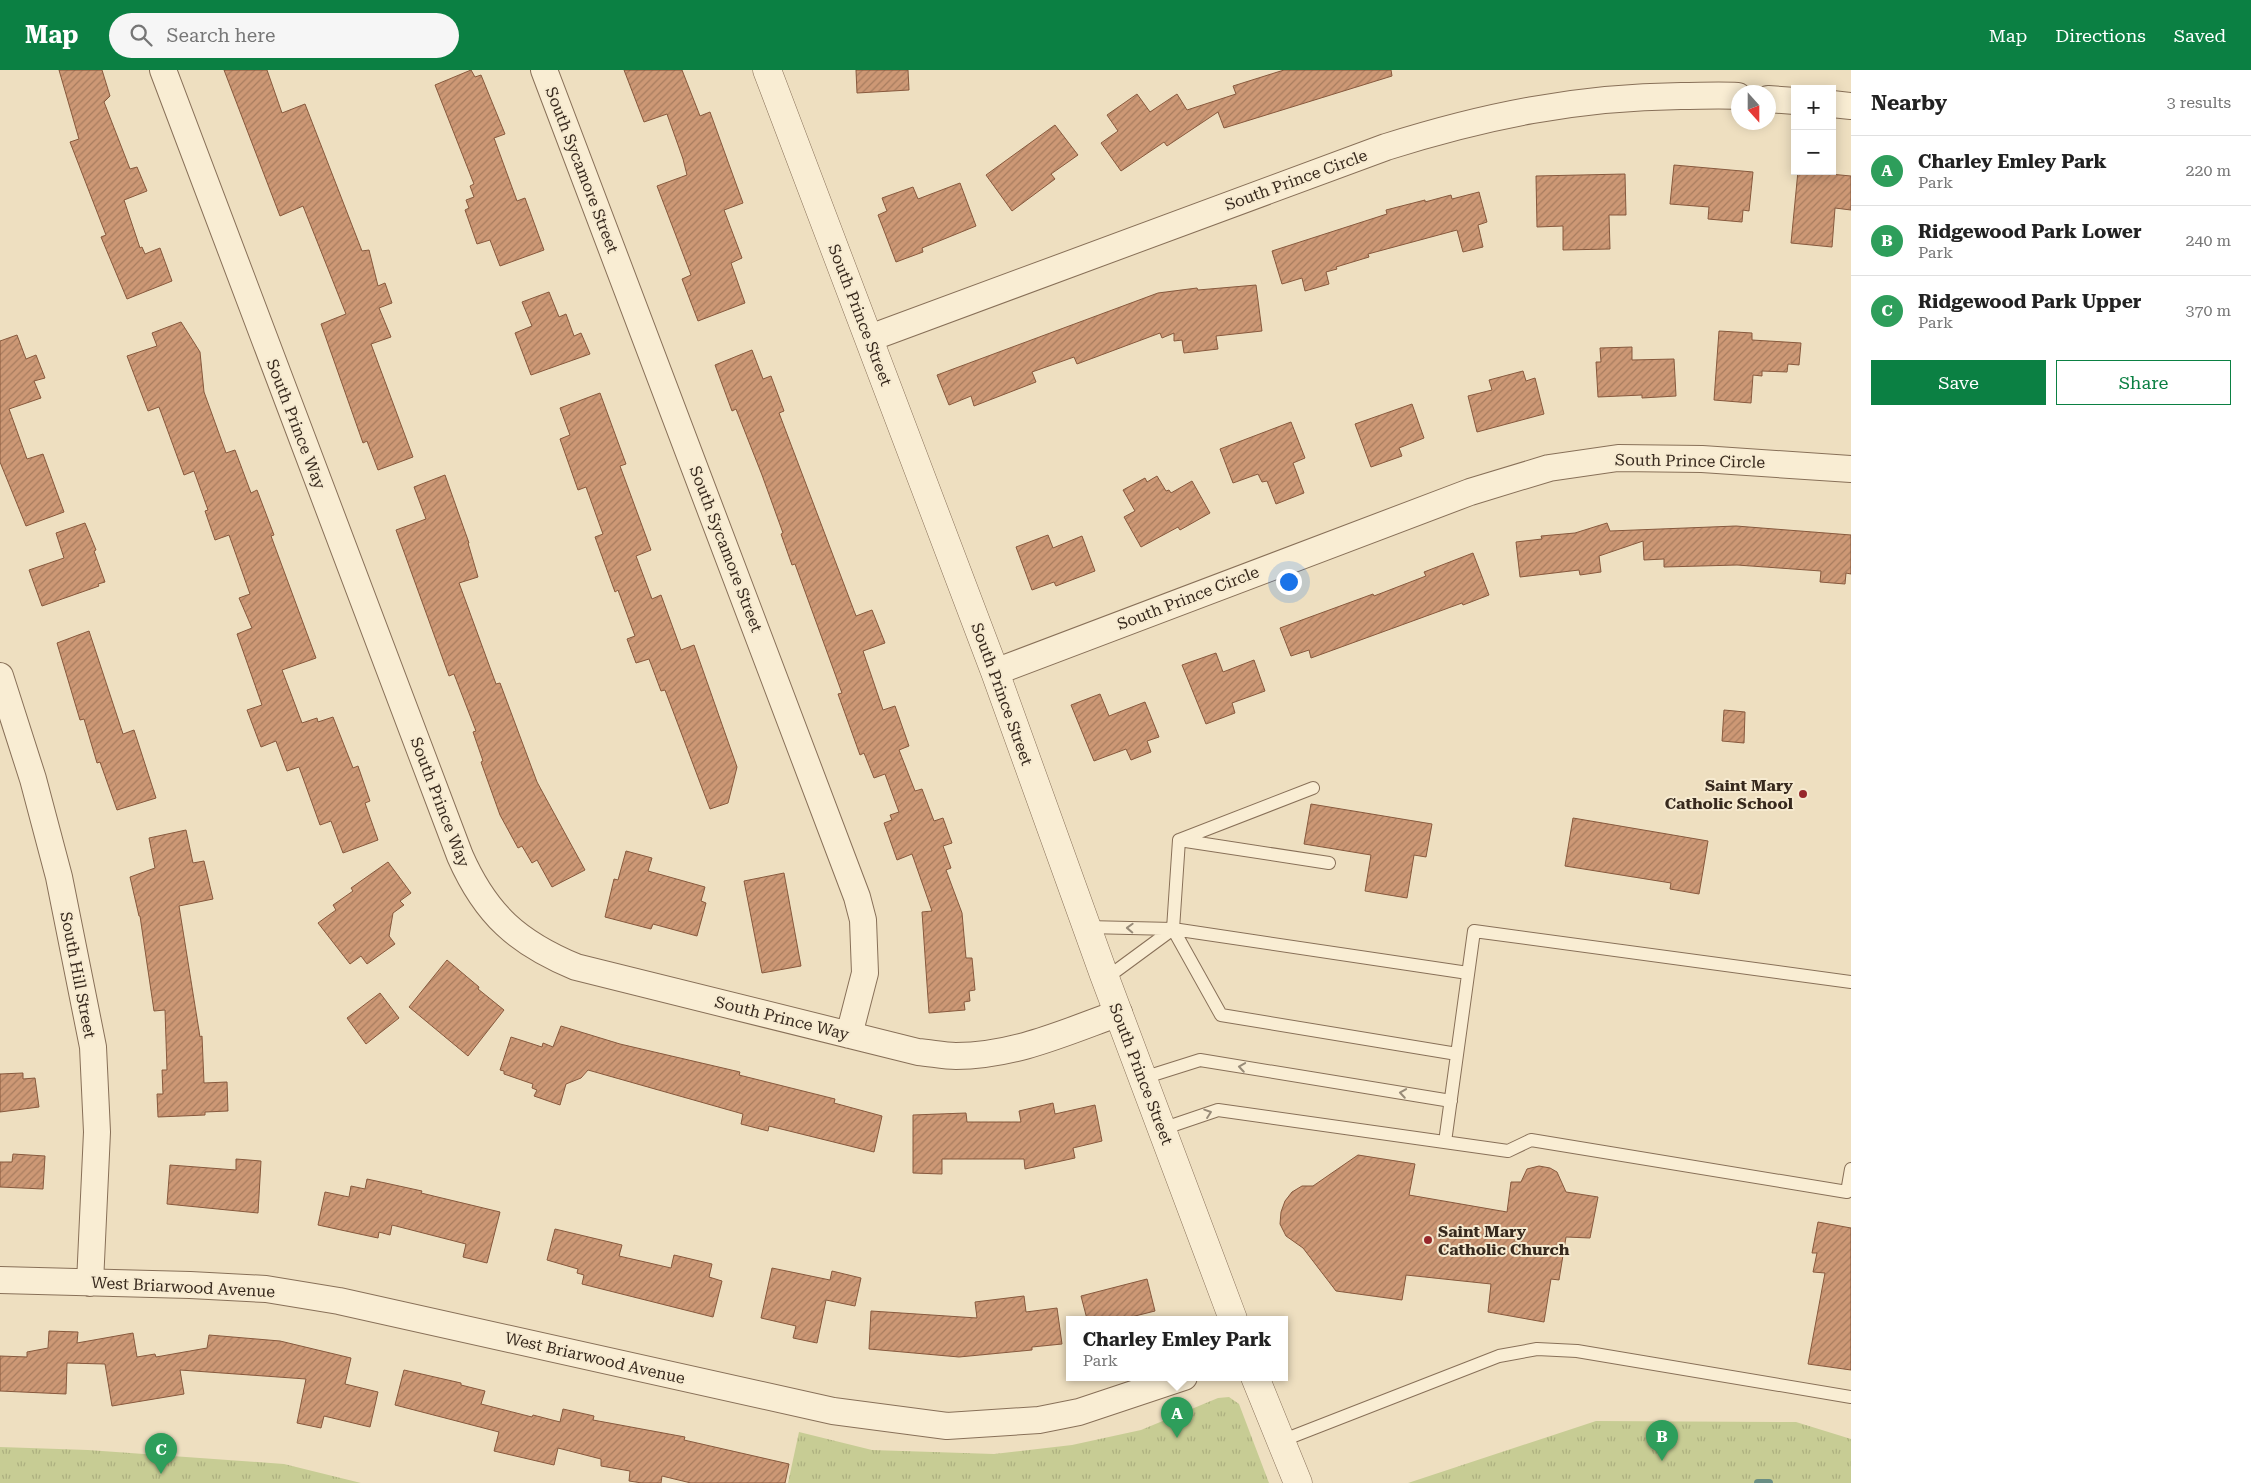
<!DOCTYPE html>
<html lang="en">
<head>
<meta charset="utf-8">
<style>
	:root { --surface:#fff; --page:#f6f6f6; --text:#222; --muted:#767676; --line:#e0e0e0; --accent:#0b8043 }
	body { margin:0; font-family:"Roboto Serif",serif; background:var(--page); color:var(--text) }
	.controls { position:absolute; right:15px; top:15px; display:grid; overflow:hidden; border-radius:0px; box-shadow:0 2px 12px #0003 }
	.controls button { width:45px; height:45px; display:grid; place-items:center; padding:0; border:0; border-bottom:1px solid var(--line); background:var(--surface); color:var(--text); font:25px sans-serif }
	.compass { position:absolute; left:1731px; top:15px; width:45px; height:45px; border-radius:50%; background:var(--surface); box-shadow:0 2px 12px #0003; rotate:159deg }
	.you { position:absolute; left:1288px; top:511px; width:18px; height:18px; margin:-12px; border:4px solid #fff; border-radius:50%; background:#1a73e8; box-shadow:0 0 0 8px #1a73e833 }
	.badge { display:grid; place-items:center; width:32px; height:32px; border-radius:50%; background:var(--accent); color:#fff; font-size:16px; font-weight:700 }
	.pin { position:absolute; translate:-50% -41px; filter:drop-shadow(0 1px 2px #0008) }
	.pin::after { content:''; position:absolute; top:26px; width:18px; height:15px; background:inherit; clip-path:polygon(0 0,100% 0,50% 100%) }
	.popup { position:absolute; left:1066px; top:1246px; width:222px; height:65px; box-sizing:border-box; display:grid; place-content:center; border-radius:0px; background:var(--surface); filter:drop-shadow(0 1px 4px #0005); font-size:16px; white-space:nowrap; color:var(--muted) }
	.popup b { font-size:19px; color:var(--text) }
	.popup::after { content:''; position:absolute; left:50%; top:100%; margin-left:-10px; border:10px solid transparent; border-top-color:var(--surface) }
	.list { margin:0; padding:0; list-style:none }
	h2 { display:flex; justify-content:space-between; align-items:center; height:65px; margin:0; padding:0 20px; font-size:21px }
	h2 small { font-size:16px; font-weight:400; color:var(--muted) }
	.list li { display:grid; grid-template-columns:32px 1fr auto; gap:15px; align-items:center; box-sizing:border-box; height:70px; padding:0 20px; border-top:1px solid var(--line) }
	.list b { display:block; font-size:19px; white-space:nowrap }
	.list p { margin:0; font-size:16px; white-space:nowrap; color:var(--muted) }
	.list em { font-size:16px; font-style:normal; color:var(--muted) }
	.actions { display:flex; gap:10px; padding:15px 20px }
	.actions a { flex:1; padding:11px 0; border:1px solid var(--accent); border-radius:0px; text-align:center; font-size:18px; color:var(--accent) }
	.actions .main { background:var(--accent); color:#fff }
	.icon { flex:none; width:28px; height:28px; fill:none; stroke:currentColor; stroke-width:2; stroke-linecap:round; stroke-linejoin:round }
	.map { position:relative; flex:none; width:1851px; height:1413px; overflow:hidden }
	header { display:flex; align-items:center; gap:30px; box-sizing:border-box; height:70px; padding:0 25px; background:var(--accent); color:#fff }
	header strong { font-size:24px }
	nav { display:flex; gap:28px; margin-inline-start:auto; font-size:18px }
	.search { width:350px; height:45px; background:var(--page); display:flex; align-items:center; gap:12px; box-sizing:border-box; padding:0 18px; border-radius:28px; color:var(--muted); font-size:19px }
	main { display:flex }
	aside { flex:1; background:var(--surface) }
	.map>svg:first-child { display:block }
	.grass { fill:url(#grass-tufts) }
	.lines { fill:none; stroke-linecap:round; stroke-linejoin:round }
	.stream { stroke:#6a8e84; stroke-width:8 }
	.building { fill:url(#building-hatch); stroke:#87593d }
	.service-casing { stroke:#887058; stroke-width:14 }
	.minor-casing { stroke:#887058; stroke-width:28 }
	.tertiary-casing { stroke:#887058; stroke-width:29 }
	.service { stroke:#f9edd3; stroke-width:12 }
	.minor { stroke:#f9edd3; stroke-width:26 }
	.tertiary { stroke:#f9edd3; stroke-width:28 }
	.oneway { stroke:#988b78 }
	.poi-dot { fill:#97272b; stroke:#f6ead0; stroke-width:2 }
	.labels { text-anchor:middle; dominant-baseline:central; stroke-width:4; stroke-linejoin:round; paint-order:stroke }
	.street-label { font-size:16px; fill:#37291d; stroke:#f6ead0 }
	.poi-label { font-size:16px; font-weight:bold; fill:#37291d; stroke:#f6ead0; text-anchor:end }
</style>
</head>
<body>
<header>
<strong>Map</strong>
<div class="search"><svg class="icon" aria-label="search" viewBox="0 0 24 24"><circle cx="10" cy="10" r="6"/><path d="M15 15l6 6"/></svg>Search here</div>
<nav><a>Map</a><a>Directions</a><a>Saved</a></nav>
</header>
<main>
<div class="map">
<svg width="1851" height="1413" viewBox="0 0 1851 1413">
	<defs>
		<pattern id="grass-tufts" width="24" height="20" patternUnits="userSpaceOnUse" patternTransform="scale(1.25)"><rect width="24" height="20" fill="#c7cc94"/><path d="M3 7l-1-3M5 7V3M7 7l1-3M15 17l-1-3M17 17v-4M19 17l1-3" fill="none" stroke="#acaf7f"/></pattern>
		<pattern id="building-hatch" width="6" height="6" patternUnits="userSpaceOnUse" patternTransform="scale(1.25)"><rect width="6" height="6" fill="#cd9875"/><path d="M-1 1l2-2M0 6l6-6M5 7l2-2" fill="none" stroke="#a77c5f"/></pattern>
	</defs>
	<rect width="100%" height="100%" fill="#eedfc0"/>
	<path class="grass" d="M1229 1327 1239 1334 1269 1413H788L799 1362 872 1380 994 1384 1072 1375 1141 1360 1218 1328Z
		M1596 1351 1796 1352 1851 1369V1413H1408Z
		M0 1377 88 1380 284 1394 361 1413H0Z"/>
	<g class="lines">
		<path class="stream" d="M1758 1413H1769"/>
	</g>
	<path class="building" d="M59 0H102L110 26 104 32 130 99 137 97 147 121 124 130 140 178 142 177 145 184 160 178 172 211 127 229 101 167 106 165 70 72 79 69Z
		M224 0H267L282 43 305 34 362 181 369 180 378 216 385 213 392 233 379 238 391 267 371 274 413 387 378 400 367 371 363 373 321 254 346 244 303 136 280 146Z
		M471 0 475 7 481 5 505 64 494 68 517 131 525 128 544 180 500 196 490 170 477 174 465 140 469 138 466 130 474 127 470 116 474 114 435 15Z
		M624 0H682L700 46 710 42 743 133 724 140 742 188 731 193 745 233 698 251 682 209 691 205 657 116 687 105 683 89 667 44 644 52Z
		M856 0H908L909 20 857 23Z
		M1284 0H1391L1392 6 1224 58 1218 42 1167 76 1164 72 1121 101 1101 73 1118 61 1107 45 1137 24 1150 42 1177 24 1187 40 1236 24 1233 16Z
		M1055 55 1078 85 1051 104 1055 109 1012 141 986 105Z
		M1674 95 1753 102 1749 141 1743 140 1742 152 1708 149 1709 137 1670 134Z
		M1798 101 1851 106V140L1835 138 1832 177 1791 173Z
		M1625 104 1626 145H1609L1610 179 1563 180V156L1537 157 1536 106Z
		M960 113 976 156 922 178 923 182 896 192 878 145 887 141 882 128 913 117 918 129Z
		M1479 122 1487 152 1478 155 1483 177 1463 182 1457 160 1368 184 1369 187 1336 197 1337 199 1326 202 1329 214 1305 221 1302 208 1282 214 1272 181 1387 144 1386 140 1425 130V132L1451 125 1452 129Z
		M1256 215 1262 261 1216 266 1218 279 1184 283 1182 270 1174 271V263L1162 268 1160 263 1077 294 1074 287 1032 302 1036 312 974 336 971 326 949 335 937 305 1158 223 1197 218 1198 220Z
		M549 222 559 247 566 244 574 266 581 263 590 284 531 305 515 263 532 256 522 232Z
		M181 252 200 282 204 322 226 383 235 380 251 423 257 420 274 465 271 466 316 588 282 600 302 653 317 648 318 652 333 647 353 698 358 696 370 731 365 733 378 770 343 783 331 751 320 755 299 697 287 701 276 671 261 677 247 640 262 635 237 564 252 558 239 528 250 524 229 465 215 470 205 441 208 440 194 401 184 405 159 337 148 341 127 286 157 276 152 263Z
		M1719 261 1752 263V270L1801 273 1799 295 1788 294 1787 302 1762 301V306L1753 305 1751 333 1714 330Z
		M17 265 26 289 36 285 45 308 34 311 41 328 9 339 27 389 43 384 64 442 26 456 0 392V271Z
		M1632 277V290L1674 289 1676 326 1642 328V325L1598 327 1596 292H1601L1600 278Z
		M752 280 763 309 771 306 784 341 779 343 856 546 872 540 885 573 863 581 883 640 895 636 909 676 899 680 915 721 922 719 934 751 943 748 952 773 943 776 951 798 946 800 962 843 966 888H972L975 920 969 921 970 931 964 932 965 940 929 943 922 842 932 841 912 784 897 790 884 753 892 750 890 745 899 742 885 704 874 708 864 683 860 685 838 624 842 623 795 494 792 495 781 464 783 463 762 405 736 339 732 341 715 295Z
		M1523 301 1526 311 1535 308 1544 344 1477 362 1468 326 1492 320 1489 310Z
		M600 323 626 394 620 396 651 480 636 486 652 529 661 525 681 580 694 575 737 697 728 733 710 739 665 620 661 621 649 589 636 593 627 569 635 566 618 520 615 522 595 467 603 464 586 417 578 420 560 369 570 365 560 338Z
		M1412 334 1424 368 1399 378 1402 386 1371 397 1355 354Z
		M1291 352 1305 388 1293 393 1304 423 1276 434 1267 411 1262 412 1258 404 1233 413 1220 379Z
		M445 405 469 473H468L478 507 459 513 496 614 500 613 537 712 585 800 552 817 537 790 532 793 522 776 518 778 500 745 481 692 483 691 473 662 476 661 454 604 449 606 396 460 426 449 414 417Z
		M1157 406 1166 421 1169 420 1171 423 1192 411 1210 443 1180 460 1178 457 1141 477 1124 447 1135 441 1123 420 1145 408 1147 412Z
		M85 453 96 480 94 481 105 512 98 514 99 516 42 536 29 500 64 488 56 463Z
		M1607 453 1610 461 1736 456 1851 465V504L1846 503 1845 514 1820 512 1821 501 1737 495 1664 497V489L1644 490 1643 471 1599 486 1601 502 1580 505 1579 500 1520 507 1516 472 1542 469 1541 466 1575 463Z
		M1048 465 1053 478 1082 466 1095 501 1056 516 1054 512 1032 520 1016 477Z
		M1473 483 1489 525 1463 535 1462 533 1311 588 1309 580 1291 586 1280 558 1373 524 1374 526 1426 506 1424 502Z
		M89 561 123 664 134 660 156 728 117 740 100 692 97 693 84 649 80 650 57 573Z
		M1216 583 1223 602 1254 590 1265 621 1232 633 1235 643 1206 654 1182 595Z
		M1100 624 1109 646 1145 632 1159 667 1147 671 1151 682 1131 690 1126 679 1094 691 1071 635Z
		M1724 640 1745 642 1744 673 1722 671Z
		M1311 734 1432 754 1426 787 1414 785 1407 828 1365 821 1371 785 1304 774Z
		M1573 748 1708 771 1699 824 1670 819 1671 813 1565 796Z
		M186 760 193 793 204 791 213 829 179 836 200 967 202 966 204 1013 227 1012 228 1041 205 1042V1045L158 1047 157 1024H163L162 1000H167L165 940 154 941 140 846H139L130 807 155 798 149 768Z
		M626 781 652 788 648 801 705 817 701 831 706 833 697 866 653 854 651 859 605 847 614 809 618 810Z
		M388 792 411 823 400 831 404 835 393 843 389 866 395 874 367 894 361 886 350 894 318 853 336 840 333 835 353 821 351 818Z
		M784 803 801 896 762 903 744 811Z
		M447 890 479 917 478 919 504 940 468 986 409 937Z
		M380 923 399 948 366 974 347 948Z
		M561 956 620 974 740 1002 739 1005 835 1029 834 1033 882 1046 874 1082 769 1056 768 1061 741 1054 743 1044 588 1000 581 1008 566 1014 560 1035 534 1026 537 1020 532 1018 533 1014 504 1004V1001L500 1000 511 967 542 977 543 973 553 977Z
		M23 1003V1009L35 1008 39 1037 0 1042V1004Z
		M1053 1033 1055 1044 1095 1035 1102 1071 1073 1078 1075 1088 1025 1099 1024 1089H942V1104L913 1103V1045L966 1043 967 1052H1021L1019 1041Z
		M13 1084 45 1086 43 1119 0 1117V1092H12Z
		M1358 1085 1415 1094 1409 1125 1507 1142 1511 1112H1521L1527 1099 1539 1096 1550 1098 1557 1102 1566 1122 1598 1127 1590 1168 1566 1167 1559 1210 1551 1209 1544 1252 1488 1242 1491 1214 1406 1205 1402 1230 1336 1221 1303 1178 1286 1166 1280 1154 1281 1142 1285 1131 1292 1122 1302 1116H1313Z
		M236 1089 261 1091 258 1143 167 1134 170 1095 236 1100Z
		M367 1109 422 1121 421 1123 500 1142 487 1193 463 1187 466 1174 392 1155 390 1165 379 1162 378 1168 318 1155 325 1122 349 1127 351 1116 365 1119Z
		M1818 1152 1851 1158V1300L1808 1294 1825 1203 1813 1202 1817 1183H1812Z
		M555 1159 622 1175 619 1186 671 1198 674 1185 712 1194 709 1207 722 1211 713 1247 582 1214 584 1205 577 1203 578 1199 547 1190Z
		M772 1198 830 1210 832 1201 861 1208 855 1236 826 1230 817 1273 793 1268 796 1256 761 1248Z
		M1147 1209 1155 1241 1123 1249H1087L1081 1226Z
		M1024 1226 1026 1242 1057 1238 1062 1274 1032 1277V1280L959 1287 869 1279 871 1241 977 1248 975 1232Z
		M49 1261 78 1262 77 1273 133 1263 137 1287 155 1284 156 1287 207 1278 209 1265 280 1271 351 1288 345 1314 378 1322 370 1357 324 1346 321 1358 297 1353 306 1309 180 1300 184 1324 112 1336 105 1294 67 1293 66 1324 0 1321V1286L27 1287V1282L48 1278Z
		M404 1300 461 1313V1315L485 1321 481 1334 532 1347 533 1345 560 1352 563 1339 594 1346 593 1350 685 1367 684 1370 789 1394 785 1413H691L662 1406 661 1413H642L629 1411 630 1401 601 1396V1389L558 1378 554 1395 494 1381 499 1362 395 1335Z"/>
	<g class="lines">
		<g class="service-casing">
			<path id="service" d="M1313 718 1179 770 1173 859 1221 945 1457 984
				M1179 770 1329 793
				M1087 857 1173 859 1468 903
				M1105 909 1173 859
				M1143 1008 1200 990 1451 1031
				M1162 1059 1218 1040 1508 1081 1531 1070 1847 1122 1851 1099
				M1445 1072 1474 861 1851 912
				M1281 1371 1499 1286 1537 1279 1577 1281 1851 1327"/>
		</g>
		<g class="minor-casing">
			<path id="minor" d="M163 0 460 786C486 845 518 873 576 897L918 982C931 983 944 986 956 986 1014 986 1066 962 1119 943
				M544 0 857 827 863 850 865 903 849 965
				M1768 29 1795 31
				M1832 34 1851 36
				M870 268 1386 77C1484 46 1577 27 1681 26 1700 26 1720 25 1738 26
				M995 602 1470 422 1549 398 1618 388 1702 389 1851 399
				M0 606 33 709 59 807 93 977 97 1062 90 1213
				M0 1210 190 1215 266 1219 339 1231 833 1341 947 1356 1039 1350 1079 1342 1184 1307"/>
		</g>
		<g class="tertiary-casing">
			<path id="tertiary" d="M767 0 995 602 1104 905 1233 1249
				M1255 1307 1298 1413"/>
		</g>
		<use href="#service" class="service"/>
		<use href="#minor" class="minor"/>
		<use href="#tertiary" class="tertiary"/>
	</g>
	<defs><path id="oneway-chevron" d="M-2-3.5L2.5 0L-2 3.5" fill="none" stroke-width="1.6" stroke-linecap="round" stroke-linejoin="round" transform="scale(1.25)"/></defs>
	<g class="oneway">
		<use href="#oneway-chevron" transform="translate(1130 858) rotate(-178)"/>
		<use href="#oneway-chevron" transform="translate(1242 997) rotate(-171)"/>
		<use href="#oneway-chevron" transform="translate(1403 1023) rotate(-171)"/>
		<use href="#oneway-chevron" transform="translate(1208 1043) rotate(-19)"/>
	</g>
	<g class="poi-dot">
		<circle cx="1803" cy="724" r="5"/>
		<circle cx="1428" cy="1170" r="5"/>
	</g>
	<g class="labels">
		<g class="street-label">
			<text transform="translate(582 100) rotate(69)">South Sycamore Street</text>
			<text transform="translate(1296 110) rotate(-20)">South Prince Circle</text>
			<text transform="translate(860 245) rotate(69)">South Prince Street</text>
			<text transform="translate(296 354) rotate(69)">South Prince Way</text>
			<text transform="translate(1690 391) rotate(1)">South Prince Circle</text>
			<text transform="translate(726 479) rotate(69)">South Sycamore Street</text>
			<text transform="translate(1188 528) rotate(-21)">South Prince Circle</text>
			<text transform="translate(1002 624) rotate(70)">South Prince Street</text>
			<text transform="translate(440 732) rotate(69)">South Prince Way</text>
			<text transform="translate(78 905) rotate(79)">South Hill Street</text>
			<text transform="translate(782 948) rotate(14)">South Prince Way</text>
			<text transform="translate(1141 1004) rotate(69)">South Prince Street</text>
			<text transform="translate(183 1217) rotate(3)">West Briarwood Avenue</text>
			<text transform="translate(595 1288) rotate(13)">West Briarwood Avenue</text>
		</g>
		<g class="poi-label">
			<text x="1793" y="715">Saint Mary<tspan x="1793" dy="18">Catholic School</tspan></text>
			<text x="1438" y="1161" text-anchor="start">Saint Mary<tspan x="1438" dy="18">Catholic Church</tspan></text>
		</g>
	</g>
</svg>
<div class="controls">
<button>+</button>
<button>−</button>
</div>
<svg class="compass" viewBox="-18 -18 36 36"><path d="M0-13l5 13h-10z" fill="#e53935"/><path d="M0 13l5-13h-10z" fill="#767676"/></svg>
<div class="you"></div>
<div class="pin badge" style="left:1177px;top:1368px;background:#2e9e5b">A</div>
<div class="popup"><b>Charley Emley Park</b>Park</div>
<div class="pin badge" style="left:1662px;top:1391px;background:#2e9e5b">B</div>
<div class="pin badge" style="left:161px;top:1404px;background:#2e9e5b">C</div>
</div>
<aside>
<h2>Nearby<small>3 results</small></h2>
<ul class="list">
<li><span class="badge" style="background:#2e9e5b">A</span><div><b>Charley Emley Park</b><p>Park</p></div><em>220 m</em></li>
<li><span class="badge" style="background:#2e9e5b">B</span><div><b>Ridgewood Park Lower</b><p>Park</p></div><em>240 m</em></li>
<li><span class="badge" style="background:#2e9e5b">C</span><div><b>Ridgewood Park Upper</b><p>Park</p></div><em>370 m</em></li>
</ul>
<div class="actions"><a class="main">Save</a><a>Share</a></div>
</aside>
</main>
</body>
</html>
